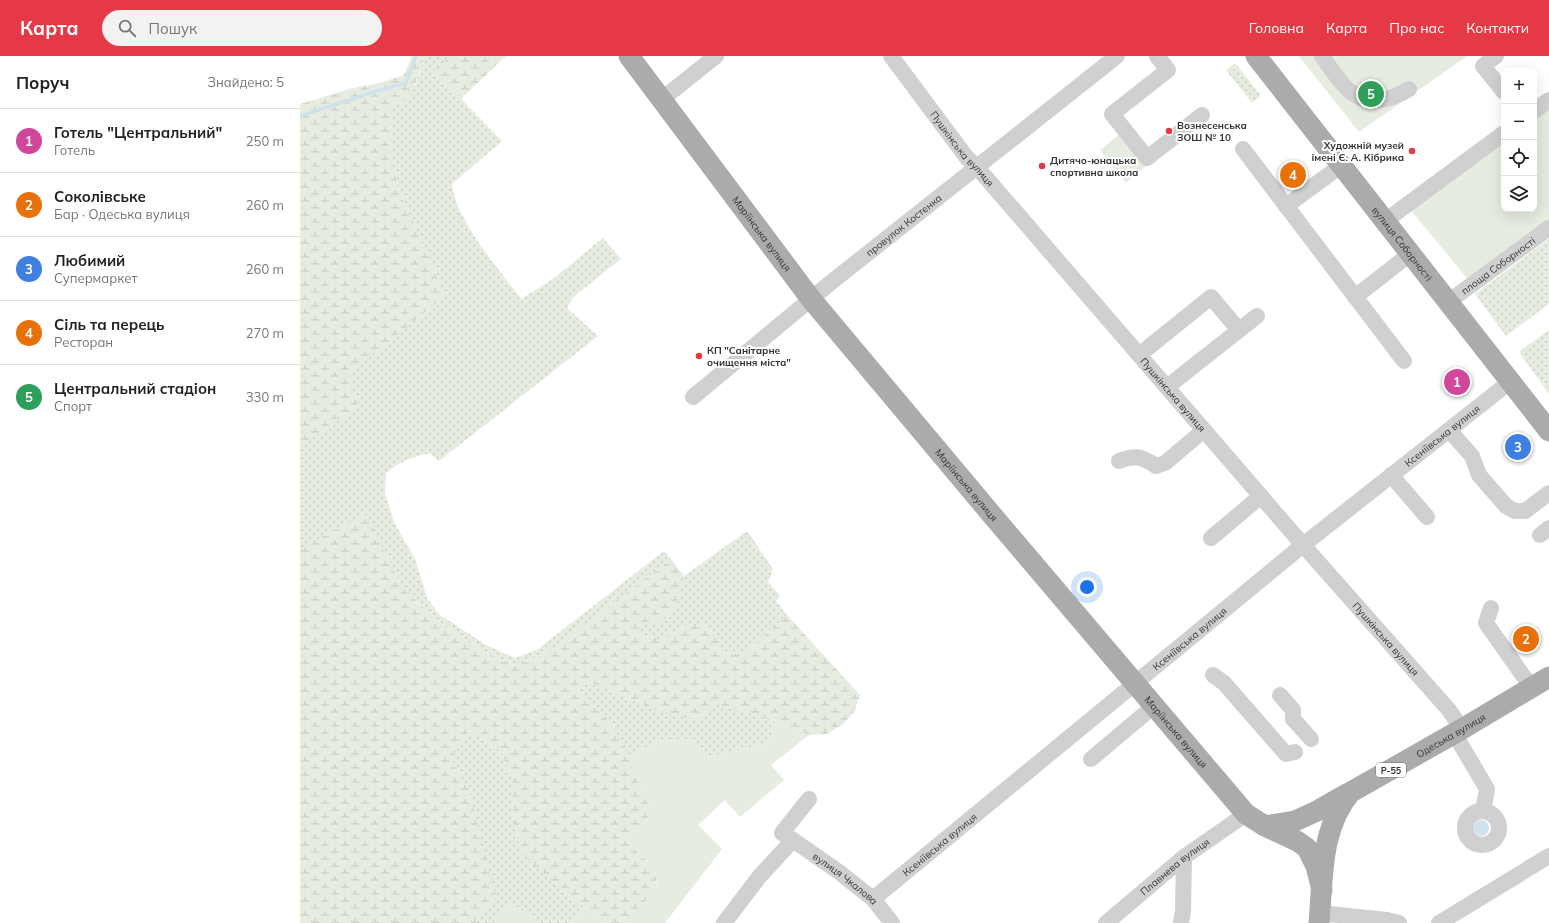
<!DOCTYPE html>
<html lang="uk">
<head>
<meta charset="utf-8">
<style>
	:root { --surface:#fff; --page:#f2f2f2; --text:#222; --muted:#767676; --line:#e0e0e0; --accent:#e63946 }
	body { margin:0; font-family:Mulish,sans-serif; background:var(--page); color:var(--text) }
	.controls { position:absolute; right:12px; top:12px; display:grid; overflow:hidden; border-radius:8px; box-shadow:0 4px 16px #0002 }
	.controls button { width:36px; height:36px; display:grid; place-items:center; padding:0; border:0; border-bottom:1px solid var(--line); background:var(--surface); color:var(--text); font:20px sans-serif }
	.you { position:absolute; left:787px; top:531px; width:14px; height:14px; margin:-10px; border:3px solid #fff; border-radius:50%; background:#1a73e8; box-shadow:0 0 0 6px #1a73e833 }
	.badge { display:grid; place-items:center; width:26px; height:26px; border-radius:50%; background:var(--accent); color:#fff; font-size:13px; font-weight:700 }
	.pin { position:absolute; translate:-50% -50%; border:2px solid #fff; box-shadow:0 1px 4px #0006 }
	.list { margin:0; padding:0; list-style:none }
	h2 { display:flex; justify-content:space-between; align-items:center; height:52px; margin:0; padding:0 16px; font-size:17px }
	h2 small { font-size:13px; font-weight:400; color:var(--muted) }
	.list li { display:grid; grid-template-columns:26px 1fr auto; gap:12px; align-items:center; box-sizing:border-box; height:64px; padding:0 16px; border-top:1px solid var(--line) }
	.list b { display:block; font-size:15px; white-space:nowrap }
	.list p { margin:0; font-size:13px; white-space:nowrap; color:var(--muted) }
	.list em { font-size:13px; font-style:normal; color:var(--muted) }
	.icon { flex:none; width:22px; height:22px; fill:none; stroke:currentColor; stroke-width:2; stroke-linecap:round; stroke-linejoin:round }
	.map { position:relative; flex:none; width:1249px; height:867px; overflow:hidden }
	header { display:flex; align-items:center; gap:24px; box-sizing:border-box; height:56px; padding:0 20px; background:var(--accent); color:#fff }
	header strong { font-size:19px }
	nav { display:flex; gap:22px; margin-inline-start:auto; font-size:14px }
	.search { width:280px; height:36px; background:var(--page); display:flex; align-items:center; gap:10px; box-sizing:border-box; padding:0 14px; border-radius:22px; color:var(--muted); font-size:15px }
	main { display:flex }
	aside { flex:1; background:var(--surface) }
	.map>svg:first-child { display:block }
	.grass { fill:url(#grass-dots) }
	.wetland { fill:url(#wetland-marsh) }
	.green { fill:#e6ecdf }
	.water { fill:#cfe2ee }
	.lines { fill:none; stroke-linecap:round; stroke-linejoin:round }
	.stream { stroke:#cfe2ee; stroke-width:3.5 }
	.minor { stroke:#d0d0d0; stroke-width:16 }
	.major { stroke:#ababab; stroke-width:21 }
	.poi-dot { fill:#e63946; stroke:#fff; stroke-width:1.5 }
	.labels { text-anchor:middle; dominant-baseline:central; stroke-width:4; stroke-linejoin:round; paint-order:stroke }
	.shield { fill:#fff; stroke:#707070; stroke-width:1 }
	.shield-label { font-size:9px; font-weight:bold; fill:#333 }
	.poi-label { font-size:10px; font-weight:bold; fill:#333; stroke:#fff; text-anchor:start }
	.street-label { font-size:10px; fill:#333; stroke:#fff }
</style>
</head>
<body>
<header>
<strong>Карта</strong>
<div class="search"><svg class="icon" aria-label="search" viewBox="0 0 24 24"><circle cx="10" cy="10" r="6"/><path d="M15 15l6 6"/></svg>Пошук</div>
<nav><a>Головна</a><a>Карта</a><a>Про нас</a><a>Контакти</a></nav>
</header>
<main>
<aside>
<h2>Поруч<small>Знайдено: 5</small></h2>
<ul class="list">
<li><span class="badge" style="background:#d1479c">1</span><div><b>Готель &quot;Центральний&quot;</b><p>Готель</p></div><em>250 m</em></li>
<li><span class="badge" style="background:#e8710a">2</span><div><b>Соколівське</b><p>Бар · Одеська вулиця</p></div><em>260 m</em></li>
<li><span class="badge" style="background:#3f7fe0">3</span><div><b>Любимий</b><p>Супермаркет</p></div><em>260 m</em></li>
<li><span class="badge" style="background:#e8710a">4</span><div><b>Сіль та перець</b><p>Ресторан</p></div><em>270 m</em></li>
<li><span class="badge" style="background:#2e9e5b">5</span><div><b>Центральний стадіон</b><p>Спорт</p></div><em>330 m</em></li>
</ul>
</aside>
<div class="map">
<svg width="1249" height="867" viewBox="0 0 1249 867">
	<defs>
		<pattern id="grass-dots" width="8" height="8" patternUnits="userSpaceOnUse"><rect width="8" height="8" fill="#e6ecdf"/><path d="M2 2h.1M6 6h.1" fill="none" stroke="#c6cbc0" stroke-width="1.8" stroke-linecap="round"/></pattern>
		<pattern id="wetland-marsh" width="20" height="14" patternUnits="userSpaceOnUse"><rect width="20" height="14" fill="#e6ecdf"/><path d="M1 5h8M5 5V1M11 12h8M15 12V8" fill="none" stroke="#c6cbc0"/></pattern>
	</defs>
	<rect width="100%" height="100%" fill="#fff"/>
	<path class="grass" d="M125 0H151L134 15 202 85 152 128C156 165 199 213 221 243L253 223 303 182 321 203 273 241 267 252 298 280 139 405 130 397C113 401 100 405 86 417L85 437 89 450 94 466 115 503 127 542 140 559 186 589 215 602 238 593 364 495 371 503 245 598 216 610 182 594 136 564 103 532 65 459 0 493V389L59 352 49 318 144 241 135 215 98 131 90 87 91 52 105 45 116 28Z
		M935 7 961 40 952 47 926 14Z
		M1249 183V248L1206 280 1175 238Z
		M1249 274V338L1219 296Z
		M447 475 473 513 468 526 480 539 476 545 487 559 444 598 421 597 415 578 401 567 391 568 358 583 341 579V572C350 566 353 568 362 565 377 559 381 534 384 520Z
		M284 624 363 657 415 648 456 659 477 667 467 687 405 702 392 683 356 686 328 700 323 685 277 632Z
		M169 675 201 695 211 720 214 768 222 799 284 851 271 867H239L211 846 194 867H175L196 840 151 704Z"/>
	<path class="wetland" d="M112 0H125L112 37 105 45 91 52 90 87 98 131 135 215 144 241 49 318 59 352 0 389V48L53 32 79 27 104 19Z
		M151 0H206L161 43 133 15Z
		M65 458 103 532 136 564 182 594 215 610 245 598 371 503 384 520C381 534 377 559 362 565 353 568 350 566 341 572V579L358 583 391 568 401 567 415 578 421 597 444 598 487 559 560 639 554 656 543 668 527 678 509 679 456 659 416 648 397 664 363 657 284 624 277 632 298 652 323 685 343 738 354 757 326 784 355 813 357 833 325 867H303L222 799 214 768 211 721 201 695 169 675 151 704 169 734 196 840 175 867H0V493Z"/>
	<path class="green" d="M999 0H1167L1059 76Z
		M1249 50V169L1170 226 1110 153 1204 83V153H1234V61Z
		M820 78 846 110 826 127 800 94Z
		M477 667 509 679 471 709 484 724 440 761 425 744 398 769 422 793 365 867H325L357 832 355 813 326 784 354 757 343 738 328 700 356 686 392 683 405 702 467 687Z
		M211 846 239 867H194Z
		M284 851 303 867H271Z"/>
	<path class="water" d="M1173 772a8 8 0 1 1 16 0a8 8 0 1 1-16 0Z"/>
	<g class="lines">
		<path class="stream" d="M0 60 73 36 106 27 116 0"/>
		<g class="minor">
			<path id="s1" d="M591 0 667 102 676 110 1003 489 1149 654 1162 673"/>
			<path d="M857 0 868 14 812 58 847 102 902 59"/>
			<path d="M1022 0C1029 10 1042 30 1051 36 1068 50 1092 44 1109 33"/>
			<path d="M1196 0 1183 10 1204 36"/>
			<path d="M361 44 416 0"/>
			<path d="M1234 55 1249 44"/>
			<path d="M943 93 1104 305"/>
			<path d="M986 150 1042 109"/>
			<path d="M1085 165 1204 77"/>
			<path d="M1055 241 1110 198"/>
			<path id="s2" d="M1148 246 1249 172"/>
			<path d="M839 299 911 241 939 274"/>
			<path d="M867 331 957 260"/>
			<path id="s3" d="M393 341 529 228 817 0"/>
			<path d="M1149 374 1172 400 1179 419 1206 450 1215 455H1225L1249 437"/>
			<path d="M819 405C836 399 841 400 856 410L865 407 904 374"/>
			<path d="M1091 419 1127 461"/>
			<path d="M1240 479 1249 472"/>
			<path d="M911 482 961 440"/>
			<path d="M1191 552 1186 567 1231 631"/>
			<path d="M913 619 924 627 986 698 995 696"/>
			<path d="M980 639 993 654V663L1011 683"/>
			<path d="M1154 677 1187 733 1183 755"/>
			<path d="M791 703 854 650"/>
			<circle cx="1182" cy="772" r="17"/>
			<path id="s4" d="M493 784 539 816 573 843 592 867"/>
			<path id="s5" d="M573 843 1003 489 1211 325"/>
			<path d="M1020 857 1087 864 1099 867"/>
			<path d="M424 867 459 821 493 784 482 777 509 743"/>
			<path id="s6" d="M806 867 884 801 946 758"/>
			<path d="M881 867 883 855 884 801"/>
			<path d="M1139 867 1249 800"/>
		</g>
		<g class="major">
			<path id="s7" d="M329 0 511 243 692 459 946 758 965 770 997 785 1007 792 1016 810 1022 834"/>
			<path id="s8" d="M956 0 1249 375"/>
			<path d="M965 770 995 765 1017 755 1047 738"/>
			<path id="s9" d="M1019 867C1023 822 1020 772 1051 736L1162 673 1249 621"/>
		</g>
	</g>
	<g class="poi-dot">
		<circle cx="869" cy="75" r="4"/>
		<circle cx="1112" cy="95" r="4"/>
		<circle cx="742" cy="110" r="4"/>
		<circle cx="399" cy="300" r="4"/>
	</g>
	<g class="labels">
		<rect class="shield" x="1076" y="707" width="30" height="14" rx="3"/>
		<g class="shield-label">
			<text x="1091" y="714">Р-55</text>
		</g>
		<g class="poi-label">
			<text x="877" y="69">Вознесенська<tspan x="877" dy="12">ЗОШ № 10</tspan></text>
			<text x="1104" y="89" text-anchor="end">Художній музей<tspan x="1104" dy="12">імені Є. А. Кібрика</tspan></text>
			<text x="750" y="104">Дитячо-юнацька<tspan x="750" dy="12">спортивна школа</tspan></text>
			<text x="407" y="294">КП "Санітарне<tspan x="407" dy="12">очищення міста"</tspan></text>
		</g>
		<g class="street-label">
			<text stroke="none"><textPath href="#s1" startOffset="117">Пушкінська вулиця</textPath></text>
			<text stroke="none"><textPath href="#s3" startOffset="272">провулок Костенка</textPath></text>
			<text stroke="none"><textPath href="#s7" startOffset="222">Маріїнська вулиця</textPath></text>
			<text stroke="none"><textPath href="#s8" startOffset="238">вулиця Соборності</textPath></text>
			<text stroke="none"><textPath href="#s2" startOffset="62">площа Соборності</textPath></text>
			<text stroke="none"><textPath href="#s1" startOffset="441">Пушкінська вулиця</textPath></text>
			<text stroke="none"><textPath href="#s5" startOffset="734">Ксеніївська вулиця</textPath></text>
			<text stroke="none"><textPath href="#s7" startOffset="546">Маріїнська вулиця</textPath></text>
			<text stroke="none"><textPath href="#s5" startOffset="410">Ксеніївська вулиця</textPath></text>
			<text stroke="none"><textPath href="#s1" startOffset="765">Пушкінська вулиця</textPath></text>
			<text stroke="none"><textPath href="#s7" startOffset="870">Маріїнська вулиця</textPath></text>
			<text stroke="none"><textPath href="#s9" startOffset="252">Одеська вулиця</textPath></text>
			<text stroke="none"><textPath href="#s5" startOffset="86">Ксеніївська вулиця</textPath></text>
			<text stroke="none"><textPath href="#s6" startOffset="89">Плавнева вулиця</textPath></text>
			<text stroke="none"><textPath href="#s4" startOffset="65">вулиця Чкалова</textPath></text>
		</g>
	</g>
</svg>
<div class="controls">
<button>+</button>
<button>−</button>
<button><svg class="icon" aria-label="locate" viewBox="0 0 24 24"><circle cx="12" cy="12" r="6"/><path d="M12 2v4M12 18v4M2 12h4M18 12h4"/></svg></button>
<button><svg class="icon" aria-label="layers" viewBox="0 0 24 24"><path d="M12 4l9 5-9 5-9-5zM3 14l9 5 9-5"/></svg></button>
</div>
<div class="you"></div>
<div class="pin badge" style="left:1157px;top:326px;background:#d1479c">1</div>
<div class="pin badge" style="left:1226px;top:583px;background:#e8710a">2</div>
<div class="pin badge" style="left:1218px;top:391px;background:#3f7fe0">3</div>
<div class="pin badge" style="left:993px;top:119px;background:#e8710a">4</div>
<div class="pin badge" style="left:1071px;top:38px;background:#2e9e5b">5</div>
</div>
</main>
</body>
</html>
